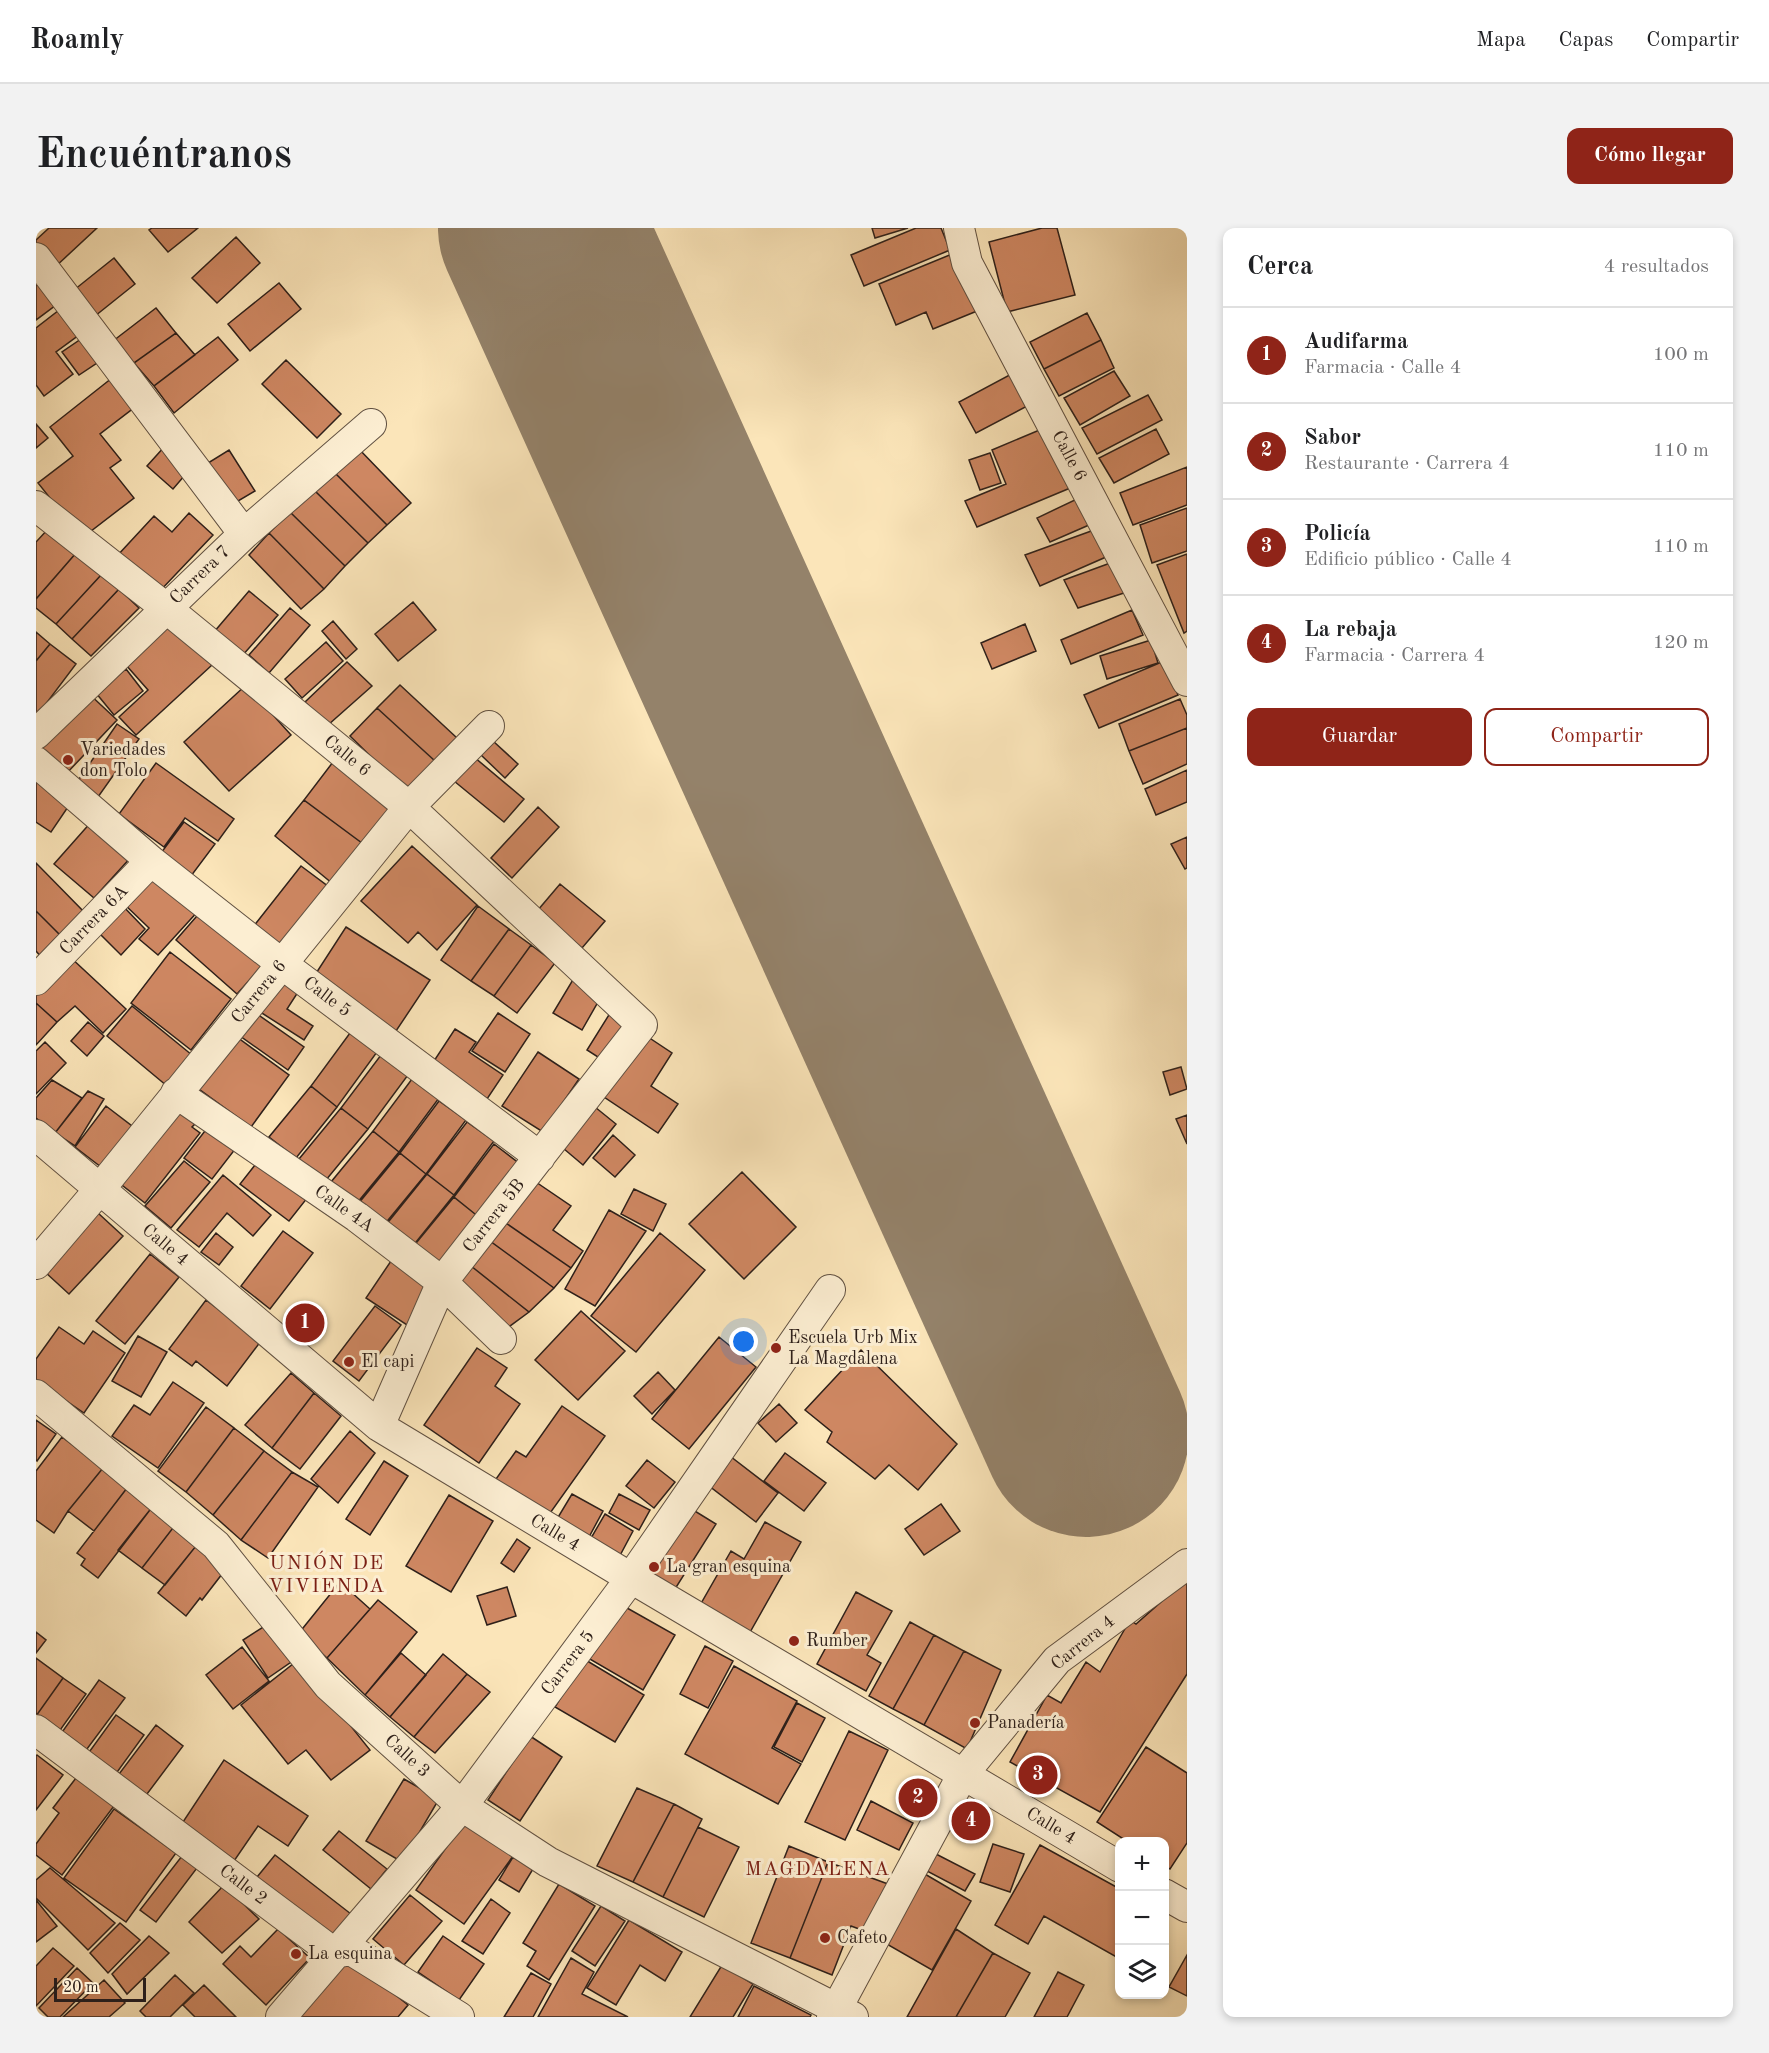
<!DOCTYPE html>
<html lang="es">
<head>
<meta charset="utf-8">
<style>
	:root { --surface:#fff; --page:#f2f2f2; --text:#202124; --muted:#757577; --line:#e0e0e0; --accent:#8f2418 }
	body { margin:0; font-family:"Old Standard TT",serif; background:var(--page); color:var(--text) }
	.controls { position:absolute; right:18px; bottom:18px; display:grid; overflow:hidden; border-radius:12px; box-shadow:0 3px 9px #0003 }
	.controls button { width:54px; height:54px; display:grid; place-items:center; padding:0; border:0; border-bottom:2px solid var(--line); background:var(--surface); color:var(--text); font:30px sans-serif }
	.scale { position:absolute; left:18px; bottom:15px; width:92px; box-sizing:border-box; padding-left:6px; border:3px solid #2e201a; border-top:0; font-size:16px; line-height:21px; white-space:nowrap; color:#2e201a; -webkit-text-stroke:4px #fceed2; paint-order:stroke }
	.you { position:absolute; left:708px; top:1114px; width:21px; height:21px; margin:-15px; border:4px solid #fff; border-radius:50%; background:#1a73e8; box-shadow:0 0 0 9px #1a73e833 }
	.badge { display:grid; place-items:center; width:39px; height:39px; border-radius:50%; background:var(--accent); color:#fff; font-size:20px; font-weight:700 }
	.pin { position:absolute; translate:-50% -50%; border:3px solid #fff; box-shadow:0 2px 6px #0006 }
	.list { margin:0; padding:0; list-style:none }
	h2 { display:flex; justify-content:space-between; align-items:center; height:78px; margin:0; padding:0 24px; font-size:26px }
	h2 small { font-size:20px; font-weight:400; color:var(--muted) }
	.list li { display:grid; grid-template-columns:39px 1fr auto; gap:18px; align-items:center; box-sizing:border-box; height:96px; padding:0 24px; border-top:2px solid var(--line) }
	.list b { display:block; font-size:22px; white-space:nowrap }
	.list p { margin:0; font-size:20px; white-space:nowrap; color:var(--muted) }
	.list em { font-size:20px; font-style:normal; color:var(--muted) }
	.actions { display:flex; gap:12px; padding:18px 24px }
	.actions a { flex:1; padding:14px 0; border:2px solid var(--accent); border-radius:12px; text-align:center; font-size:21px; color:var(--accent) }
	.actions .main { background:var(--accent); color:#fff }
	.icon { flex:none; width:33px; height:33px; fill:none; stroke:currentColor; stroke-width:2; stroke-linecap:round; stroke-linejoin:round }
	.map { position:relative; flex:none; width:1151px; height:1789px; overflow:hidden; border-radius:12px }
	header { display:flex; align-items:center; gap:36px; box-sizing:border-box; height:84px; padding:0 30px; background:var(--surface); border-bottom:2px solid var(--line) }
	header strong { font-size:28px }
	nav { display:flex; gap:33px; margin-inline-start:auto; font-size:21px }
	.intro { display:flex; align-items:center; justify-content:space-between; box-sizing:border-box; height:144px; padding:0 36px }
	h1 { margin:0; font-size:42px }
	.button { padding:15px 27px; border-radius:12px; background:var(--accent); color:#fff; font-size:21px; font-weight:700 }
	main { display:flex; gap:36px; padding:0 36px }
	aside { flex:1; background:var(--surface); border-radius:12px; box-shadow:0 3px 9px #0003 }
	.map>svg:first-child { display:block }
	.lines { fill:none; stroke-linecap:round; stroke-linejoin:round }
	.runway { stroke:#94826a; stroke-width:206 }
	.building { fill:#ce8762; stroke:#2e201a; stroke-width:1.5 }
	.minor-casing { stroke:#615142; stroke-width:32 }
	.minor { stroke:#fceed2; stroke-width:30 }
	.poi-dot { fill:#8f2418; stroke:#fceed2; stroke-width:2 }
	.labels { text-anchor:middle; dominant-baseline:central; stroke-width:6; stroke-linejoin:round; paint-order:stroke }
	.street-label { font-size:18px; fill:#2e201a; stroke:#fceed2 }
	.poi-label { font-size:18px; fill:#2e201a; stroke:#fceed2; text-anchor:start }
	.neighbourhood-label { font-size:20px; letter-spacing:1.5px; fill:#7a1f14; stroke:#fceed2 }
</style>
</head>
<body>
<header>
<strong>Roamly</strong>
<nav><a>Mapa</a><a>Capas</a><a>Compartir</a></nav>
</header>
<div class="intro"><h1>Encuéntranos</h1><a class="button">Cómo llegar</a></div>
<main>
<div class="map">
<svg width="1151" height="1789" viewBox="0 0 1151 1789">
	<rect width="100%" height="100%" fill="#fbe5b9"/>
	<filter id="stains"><feTurbulence type="fractalNoise" baseFrequency=".00333" numOctaves="4"/><feColorMatrix values="0 0 0 0 .2 0 0 0 0 .09 0 0 0 0 .02 0 0 0 .5 -.17"/></filter>
	<radialGradient id="worn" r=".72"><stop offset=".6" stop-color="#630" stop-opacity="0"/><stop offset="1" stop-color="#630" stop-opacity=".3"/></radialGradient>
	<g class="lines">
		<path class="runway" d="M505 0 1050 1206"/>
	</g>
	<path class="building" d="M13 0H61L18 40 0 20V12Z
		M116 0H162L132 24 113 2Z
		M836 0H872L839 10Z
		M880 0H905L914 22 828 58 815 27Z
		M1006 0H1021L1039 67 971 84 953 14Z
		M200 9 224 35 181 75 156 50Z
		M916 26 941 83 897 101 890 84 860 97 843 56Z
		M78 30 99 56 59 88 38 62Z
		M4 55 20 77 0 92V58Z
		M243 55 265 81 214 123 192 96Z
		M27 79 47 104 20 124 37 146 8 168 0 157V100Z
		M120 80 140 105 98 135 77 113Z
		M1051 85 1065 112 1008 141 994 114Z
		M140 105 159 127 118 158 98 135Z
		M182 109 202 132 138 185 118 158Z
		M45 111 61 135 43 147 26 124Z
		M1065 112 1078 140 1023 168 1008 141Z
		M250 132 305 186 281 210 226 156Z
		M981 143 997 175 940 205 923 174Z
		M1078 143 1094 168 1044 197 1028 170Z
		M76 150 99 179 64 206 85 232 74 240 98 270 46 310 2 255 37 228 14 199Z
		M1112 167 1126 192 1061 226 1046 200Z
		M0 196 12 210 0 220Z
		M1013 198 1039 258 941 299 929 273 970 256 956 222Z
		M1120 201 1133 226 1078 255 1063 230Z
		M129 218 155 240 137 261 111 238Z
		M321 219 375 275 351 297 297 243Z
		M193 222 219 263 197 276 172 235Z
		M954 225 965 255 944 262 933 232Z
		M1151 239V277L1097 297 1084 265Z
		M297 243 351 297 332 315 277 261Z
		M277 261 332 315 309 338 254 284Z
		M1043 270 1053 297 1014 314 1001 290Z
		M1151 280V323L1116 335 1104 297Z
		M254 284 309 338 288 361 233 305Z
		M153 285 177 307 122 365 81 328 118 288 136 304Z
		M12 301 40 325 0 371V314Z
		M1058 302 1070 329 1004 358 989 327Z
		M233 305 288 361 265 381 213 327Z
		M40 325 65 347 20 396 0 380V371Z
		M1151 326V403L1148 405 1121 337Z
		M1077 334 1091 364 1042 380 1028 352Z
		M65 347 83 361 36 411 20 396Z
		M83 361 103 380 55 428 36 411Z
		M213 363 242 387 206 428 178 404Z
		M377 374 400 402 362 433 339 406Z
		M254 380 274 397 233 445 213 427Z
		M1096 382 1107 407 1035 436 1025 412Z
		M297 393 321 421 310 431 286 403Z
		M137 394 176 437 100 507 83 489 112 462 90 437Z
		M989 396 1000 423 956 441 945 415Z
		M0 404 14 416 0 433Z
		M1115 412 1122 435 1071 451 1064 428Z
		M290 414 307 433 266 470 249 451Z
		M14 416 40 436 0 489V433Z
		M1128 433 1142 467 1063 500 1048 467Z
		M311 434 336 458 292 497 269 474Z
		M90 441 107 463 78 487 60 465Z
		M210 457 255 507 193 563 148 514Z
		M364 457 421 510 399 533 341 480Z
		M50 463 81 492 30 546 0 519Z
		M1144 471 1151 487V500L1093 523 1083 496Z
		M341 480 399 533 370 563 314 508Z
		M81 496 103 511 62 569 41 554Z
		M1151 500V536L1107 556 1093 523Z
		M457 513 482 536 469 550 444 526Z
		M438 529 488 571 468 594 418 553Z
		M297 534 358 585 330 618 268 572Z
		M120 535 198 591 182 613 149 590 128 619 83 586Z
		M1151 542V574L1120 587 1109 561Z
		M0 553 34 576 15 604 0 594Z
		M268 572 330 618 297 656 239 608Z
		M502 579 523 599 476 650 455 630Z
		M56 593 96 628 58 670 18 636Z
		M148 594 179 616 152 652 122 629Z
		M1151 609V640L1149 641 1135 616Z
		M376 618 441 677 401 722 382 704 372 715 325 673Z
		M0 635 52 688 27 710 0 683Z
		M265 638 293 659 245 721 217 699Z
		M118 640 164 681 122 727 103 711 113 700 86 674Z
		M524 656 569 693 546 720 502 682Z
		M84 675 109 701 85 727 58 700Z
		M442 678 473 701 435 753 405 732Z
		M167 681 228 736 201 766 140 712Z
		M0 683 27 710 7 731 0 723Z
		M310 699 394 752 358 806 275 753Z
		M473 701 495 717 458 768 435 753Z
		M495 717 519 735 481 785 458 768Z
		M134 724 195 771 155 822 95 775Z
		M33 728 90 781 67 805 39 778 21 794 0 775V764Z
		M241 746 264 761 251 781 277 798 268 812 218 780Z
		M538 750 566 767 546 802 517 785Z
		M0 775 21 794 0 817Z
		M96 778 156 827 131 858 71 808Z
		M214 781 268 819 252 842 197 803Z
		M576 782 591 791 565 831 551 822Z
		M462 785 494 806 469 844 436 823Z
		M52 794 68 808 51 828 35 813Z
		M419 801 440 814 433 824 467 847 451 871 396 836Z
		M194 804 253 847 215 899 156 856Z
		M314 805 341 824 301 879 275 858Z
		M606 805 636 825 615 858 642 876 622 905 565 867Z
		M9 814 30 835 0 866V823Z
		M502 824 543 851 507 904 466 878Z
		M345 827 372 847 332 901 305 880Z
		M1145 839 1151 861 1134 867 1127 844Z
		M376 851 403 870 363 924 337 903Z
		M16 852 46 870 19 905 0 890V870Z
		M275 858 301 879 260 930 233 909Z
		M52 863 68 871 39 918 19 905Z
		M403 873 430 892 390 946 364 925Z
		M554 875 580 896 547 937 521 915Z
		M143 877 163 892 156 899 164 905 109 975 82 954Z
		M70 878 96 898 65 939 39 919Z
		M305 880 332 901 290 952 263 931Z
		M1151 887V916L1140 891Z
		M431 894 458 913 418 967 391 946Z
		M172 899 200 920 176 951 148 930Z
		M337 903 363 924 321 975 295 954Z
		M577 907 599 927 579 949 557 930Z
		M458 916 484 936 444 990 418 969Z
		M364 925 390 946 348 997 322 976Z
		M223 932 272 969 253 993 204 956Z
		M148 933 174 954 135 1000 109 978Z
		M706 944 760 999 708 1051 653 996Z
		M391 946 418 967 376 1019 349 998Z
		M187 947 235 987 217 1008 191 985 163 1019 141 1002Z
		M494 950 535 978 517 1002 547 1023 535 1040 464 991Z
		M598 961 630 976 617 1003 585 986Z
		M418 969 444 990 402 1041 376 1020Z
		M573 982 610 1003 559 1078 529 1061Z
		M62 985 87 1008 33 1066 9 1044Z
		M464 991 535 1040 518 1060 450 1010Z
		M247 1003 277 1025 234 1081 205 1058Z
		M180 1005 197 1019 183 1037 165 1024Z
		M624 1005 669 1042 600 1124 555 1088Z
		M450 1010 518 1060 493 1084 430 1034Z
		M114 1026 143 1049 89 1116 60 1093Z
		M355 1033 396 1060 371 1097 330 1070Z
		M430 1034 493 1084 466 1104 414 1053Z
		M170 1072 225 1113 191 1158 160 1133 156 1138 133 1121Z
		M339 1078 365 1097 323 1153 297 1133Z
		M545 1083 589 1123 542 1172 499 1132Z
		M23 1099 48 1116 57 1103 89 1125 48 1185 0 1152V1131Z
		M102 1108 131 1124 105 1169 76 1153Z
		M683 1109 720 1139 653 1221 616 1191Z
		M441 1120 471 1140 459 1158 484 1176 443 1235 388 1197Z
		M825 1122 921 1216 882 1262 853 1237 839 1251 791 1214 796 1204 769 1182Z
		M622 1144 639 1162 616 1186 598 1168Z
		M255 1145 278 1165 236 1220 209 1197Z
		M137 1154 168 1175 122 1240 76 1208 98 1177 114 1187Z
		M278 1165 305 1188 264 1241 236 1220Z
		M743 1176 761 1195 740 1214 722 1195Z
		M526 1178 569 1208 512 1288 460 1251 480 1223 490 1229Z
		M170 1179 198 1200 150 1264 122 1243Z
		M0 1192 20 1206 1 1233 0 1232Z
		M198 1200 228 1223 177 1287 150 1264Z
		M314 1203 339 1225 302 1275 275 1251Z
		M26 1209 67 1240 32 1283 18 1305 0 1292V1243Z
		M228 1223 256 1244 205 1312 177 1287Z
		M690 1225 742 1265 720 1294 668 1254Z
		M749 1225 790 1255 768 1283 728 1253Z
		M611 1232 639 1254 618 1280 590 1258Z
		M348 1233 372 1248 334 1307 310 1291Z
		M67 1240 91 1260 58 1303 32 1283Z
		M256 1244 282 1259 232 1330 205 1312Z
		M91 1260 117 1278 62 1350 45 1337 49 1331 41 1325Z
		M536 1266 567 1283 553 1309 521 1291Z
		M583 1266 614 1282 603 1302 573 1285Z
		M413 1267 457 1293 415 1364 370 1338Z
		M905 1276 924 1303 888 1327 869 1301Z
		M649 1277 680 1296 639 1361 608 1342Z
		M117 1278 140 1296 106 1340 82 1322Z
		M569 1286 597 1303 581 1333 551 1317Z
		M729 1294 765 1314 713 1406 663 1379 695 1323 708 1331Z
		M140 1296 164 1313 129 1357 106 1340Z
		M481 1311 494 1320 478 1344 465 1335Z
		M164 1313 193 1337 166 1372 164 1370 150 1388 122 1365Z
		M1151 1351V1446L1064 1584 974 1534 1011 1467 1025 1475 1050 1434 1064 1444 1094 1392 1100 1396Z
		M304 1354 334 1381 291 1430 263 1405Z
		M471 1359 480 1388 451 1397 441 1368Z
		M820 1364 856 1383 831 1427 845 1435 830 1463 781 1436Z
		M342 1372 381 1404 329 1467 291 1430Z
		M584 1376 639 1407 607 1462 552 1430Z
		M874 1394 898 1407 857 1481 833 1468Z
		M232 1396 258 1432 232 1450 207 1412Z
		M0 1404 10 1412 0 1425Z
		M898 1407 928 1423 888 1497 857 1481Z
		M669 1418 697 1433 672 1480 644 1466Z
		M206 1419 233 1453 197 1481 170 1447Z
		M928 1423 965 1442 931 1521 888 1497Z
		M365 1425 390 1447 354 1489 329 1467Z
		M407 1426 431 1446 378 1509 354 1489Z
		M0 1430 27 1450 0 1488Z
		M548 1431 608 1467 579 1514 519 1479Z
		M262 1432 334 1522 295 1552 270 1522 252 1536 205 1477Z
		M698 1438 761 1473 736 1520 765 1536 742 1576 649 1526Z
		M431 1446 454 1464 399 1525 378 1509Z
		M27 1450 50 1466 22 1505 0 1488Z
		M63 1452 89 1470 48 1525 24 1507Z
		M761 1475 789 1490 766 1534 738 1519Z
		M80 1487 108 1507 79 1547 51 1527Z
		M120 1497 147 1518 108 1570 80 1550Z
		M813 1503 852 1522 809 1612 769 1594Z
		M494 1508 526 1529 484 1593 452 1572Z
		M1110 1519 1151 1545V1615L1134 1641 1128 1637V1614H1092L1061 1594Z
		M1 1527 27 1547 0 1582V1528Z
		M188 1532 272 1588 252 1618 222 1598 196 1636 143 1600Z
		M40 1550 78 1578 26 1647 0 1627V1616L23 1585 17 1580Z
		M368 1551 403 1571 366 1634 330 1613Z
		M601 1560 638 1576 597 1654 561 1638Z
		M835 1573 877 1595 863 1622 821 1602Z
		M638 1576 666 1591 627 1669 597 1654Z
		M78 1581 140 1625 90 1694 28 1650Z
		M429 1593 477 1628 428 1696 380 1662Z
		M662 1599 703 1619 668 1689 627 1669Z
		M303 1603 351 1641 335 1661 287 1622Z
		M957 1616 988 1626 974 1664 944 1654Z
		M1004 1617 1084 1661V1731L1008 1688 992 1716 959 1697Z
		M753 1618 792 1634 754 1730 715 1715Z
		M898 1625 939 1646 929 1663 889 1642Z
		M239 1627 315 1686 293 1713 217 1654Z
		M146 1628 161 1640 120 1694 104 1682Z
		M477 1629 497 1641 483 1664 463 1652Z
		M792 1634 852 1656 834 1705 815 1698 796 1747 754 1730Z
		M14 1640 79 1695 52 1722 0 1670V1652Z
		M882 1642 935 1673 896 1742 842 1711Z
		M523 1656 559 1678 513 1752 491 1738 500 1723 487 1715Z
		M188 1657 223 1691 186 1725 153 1694Z
		M374 1667 406 1693 368 1737 337 1711Z
		M455 1671 474 1685 447 1726 426 1713Z
		M0 1672 21 1698 0 1714Z
		M565 1678 589 1693 559 1738 536 1723Z
		M593 1692 646 1724 629 1753 604 1737 580 1777 551 1760Z
		M84 1695 104 1712 72 1745 54 1725Z
		M242 1701 274 1730 230 1777 187 1736 204 1718 215 1729Z
		M920 1701 957 1725 920 1789H871Z
		M113 1708 133 1725 91 1766 76 1746Z
		M407 1708 448 1736 423 1772 382 1744Z
		M17 1720 38 1738 0 1778V1738Z
		M957 1725 994 1745 969 1789H920Z
		M1151 1727V1768L1133 1759Z
		M311 1728 372 1777 362 1789H262Z
		M535 1730 558 1744 546 1766 592 1789H502Z
		M686 1737 717 1756 697 1789H654Z
		M41 1740 57 1755 24 1789H12L3 1780Z
		M1022 1744 1048 1757 1031 1789H998Z
		M495 1745 515 1756 497 1789H468Z
		M139 1747 158 1765 134 1789H110L104 1783Z
		M68 1752 89 1775 73 1789H27Z
		M168 1757 200 1789H159L147 1777Z
		M718 1758 775 1787 774 1789H702Z"/>
	<g class="lines">
		<g class="minor-casing">
			<path id="minor" d="M923 0 931 35 1151 453
				M0 30 208 306
				M0 278 130 380 373 579 606 797 406 1054 343 1198
				M0 506 208 306 335 196
				M0 534 115 633 246 736 504 929
				M0 752 115 633
				M140 865 321 989 406 1054 465 1111
				M0 907 343 1198 595 1350 1084 1639
				M0 1036 63 962 373 579 453 498
				M0 1167 180 1317 292 1457 426 1578 512 1634 817 1789
				M0 1502 298 1725 315 1722 423 1789
				M1128 1666 1151 1679
				M245 1789 426 1578 595 1350 794 1062
				M796 1789 927 1546 1021 1432 1151 1336"/>
		</g>
		<use href="#minor" class="minor"/>
	</g>
	<g class="poi-dot">
		<circle cx="32" cy="532" r="6"/>
		<circle cx="740" cy="1120" r="6"/>
		<circle cx="313" cy="1134" r="6"/>
		<circle cx="618" cy="1339" r="6"/>
		<circle cx="758" cy="1413" r="6"/>
		<circle cx="939" cy="1495" r="6"/>
		<circle cx="789" cy="1710" r="6"/>
		<circle cx="260" cy="1726" r="6"/>
	</g>
	<g class="labels">
		<g class="street-label">
			<text transform="translate(1033 228) rotate(62)">Calle 6</text>
			<text transform="translate(164 347) rotate(-44)">Carrera 7</text>
			<text transform="translate(311 528) rotate(39)">Calle 6</text>
			<text transform="translate(58 692) rotate(-46)">Carrera 6A</text>
			<text transform="translate(223 764) rotate(-51)">Carrera 6</text>
			<text transform="translate(291 769) rotate(37)">Calle 5</text>
			<text transform="translate(308 981) rotate(35)">Calle 4A</text>
			<text transform="translate(458 988) rotate(-52)">Carrera 5B</text>
			<text transform="translate(129 1017) rotate(40)">Calle 4</text>
			<text transform="translate(519 1305) rotate(31)">Calle 4</text>
			<text transform="translate(1047 1415) rotate(-39)">Carrera 4</text>
			<text transform="translate(532 1435) rotate(-53)">Carrera 5</text>
			<text transform="translate(371 1528) rotate(42)">Calle 3</text>
			<text transform="translate(1015 1598) rotate(31)">Calle 4</text>
			<text transform="translate(207 1657) rotate(37)">Calle 2</text>
		</g>
		<g class="poi-label">
			<text x="44" y="522">Variedades<tspan x="44" dy="21">don Tolo</tspan></text>
			<text x="752" y="1110">Escuela Urb Mix<tspan x="752" dy="21">La Magdalena</tspan></text>
			<text x="325" y="1134">El capi</text>
			<text x="630" y="1339">La gran esquina</text>
			<text x="770" y="1413">Rumber</text>
			<text x="951" y="1495">Panadería</text>
			<text x="801" y="1710">Cafeto</text>
			<text x="272" y="1726">La esquina</text>
		</g>
		<g class="neighbourhood-label">
			<text x="291" y="1336">UNIÓN DE<tspan x="291" dy="23">VIVIENDA</tspan></text>
			<text x="782" y="1642">MAGDALENA</text>
		</g>
	</g>
	<rect width="100%" height="100%" filter="url(#stains)"/>
	<rect width="100%" height="100%" fill="url(#worn)"/>
</svg>
<div class="controls">
<button>+</button>
<button>−</button>
<button><svg class="icon" aria-label="layers" viewBox="0 0 24 24"><path d="M12 4l9 5-9 5-9-5zM3 14l9 5 9-5"/></svg></button>
</div>
<div class="scale">20 m</div>
<div class="you"></div>
<div class="pin badge" style="left:269px;top:1095px">1</div>
<div class="pin badge" style="left:882px;top:1570px">2</div>
<div class="pin badge" style="left:1002px;top:1547px">3</div>
<div class="pin badge" style="left:935px;top:1593px">4</div>
</div>
<aside>
<h2>Cerca<small>4 resultados</small></h2>
<ul class="list">
<li><span class="badge">1</span><div><b>Audifarma</b><p>Farmacia · Calle 4</p></div><em>100 m</em></li>
<li><span class="badge">2</span><div><b>Sabor</b><p>Restaurante · Carrera 4</p></div><em>110 m</em></li>
<li><span class="badge">3</span><div><b>Policía</b><p>Edificio público · Calle 4</p></div><em>110 m</em></li>
<li><span class="badge">4</span><div><b>La rebaja</b><p>Farmacia · Carrera 4</p></div><em>120 m</em></li>
</ul>
<div class="actions"><a class="main">Guardar</a><a>Compartir</a></div>
</aside>
</main>
</body>
</html>
